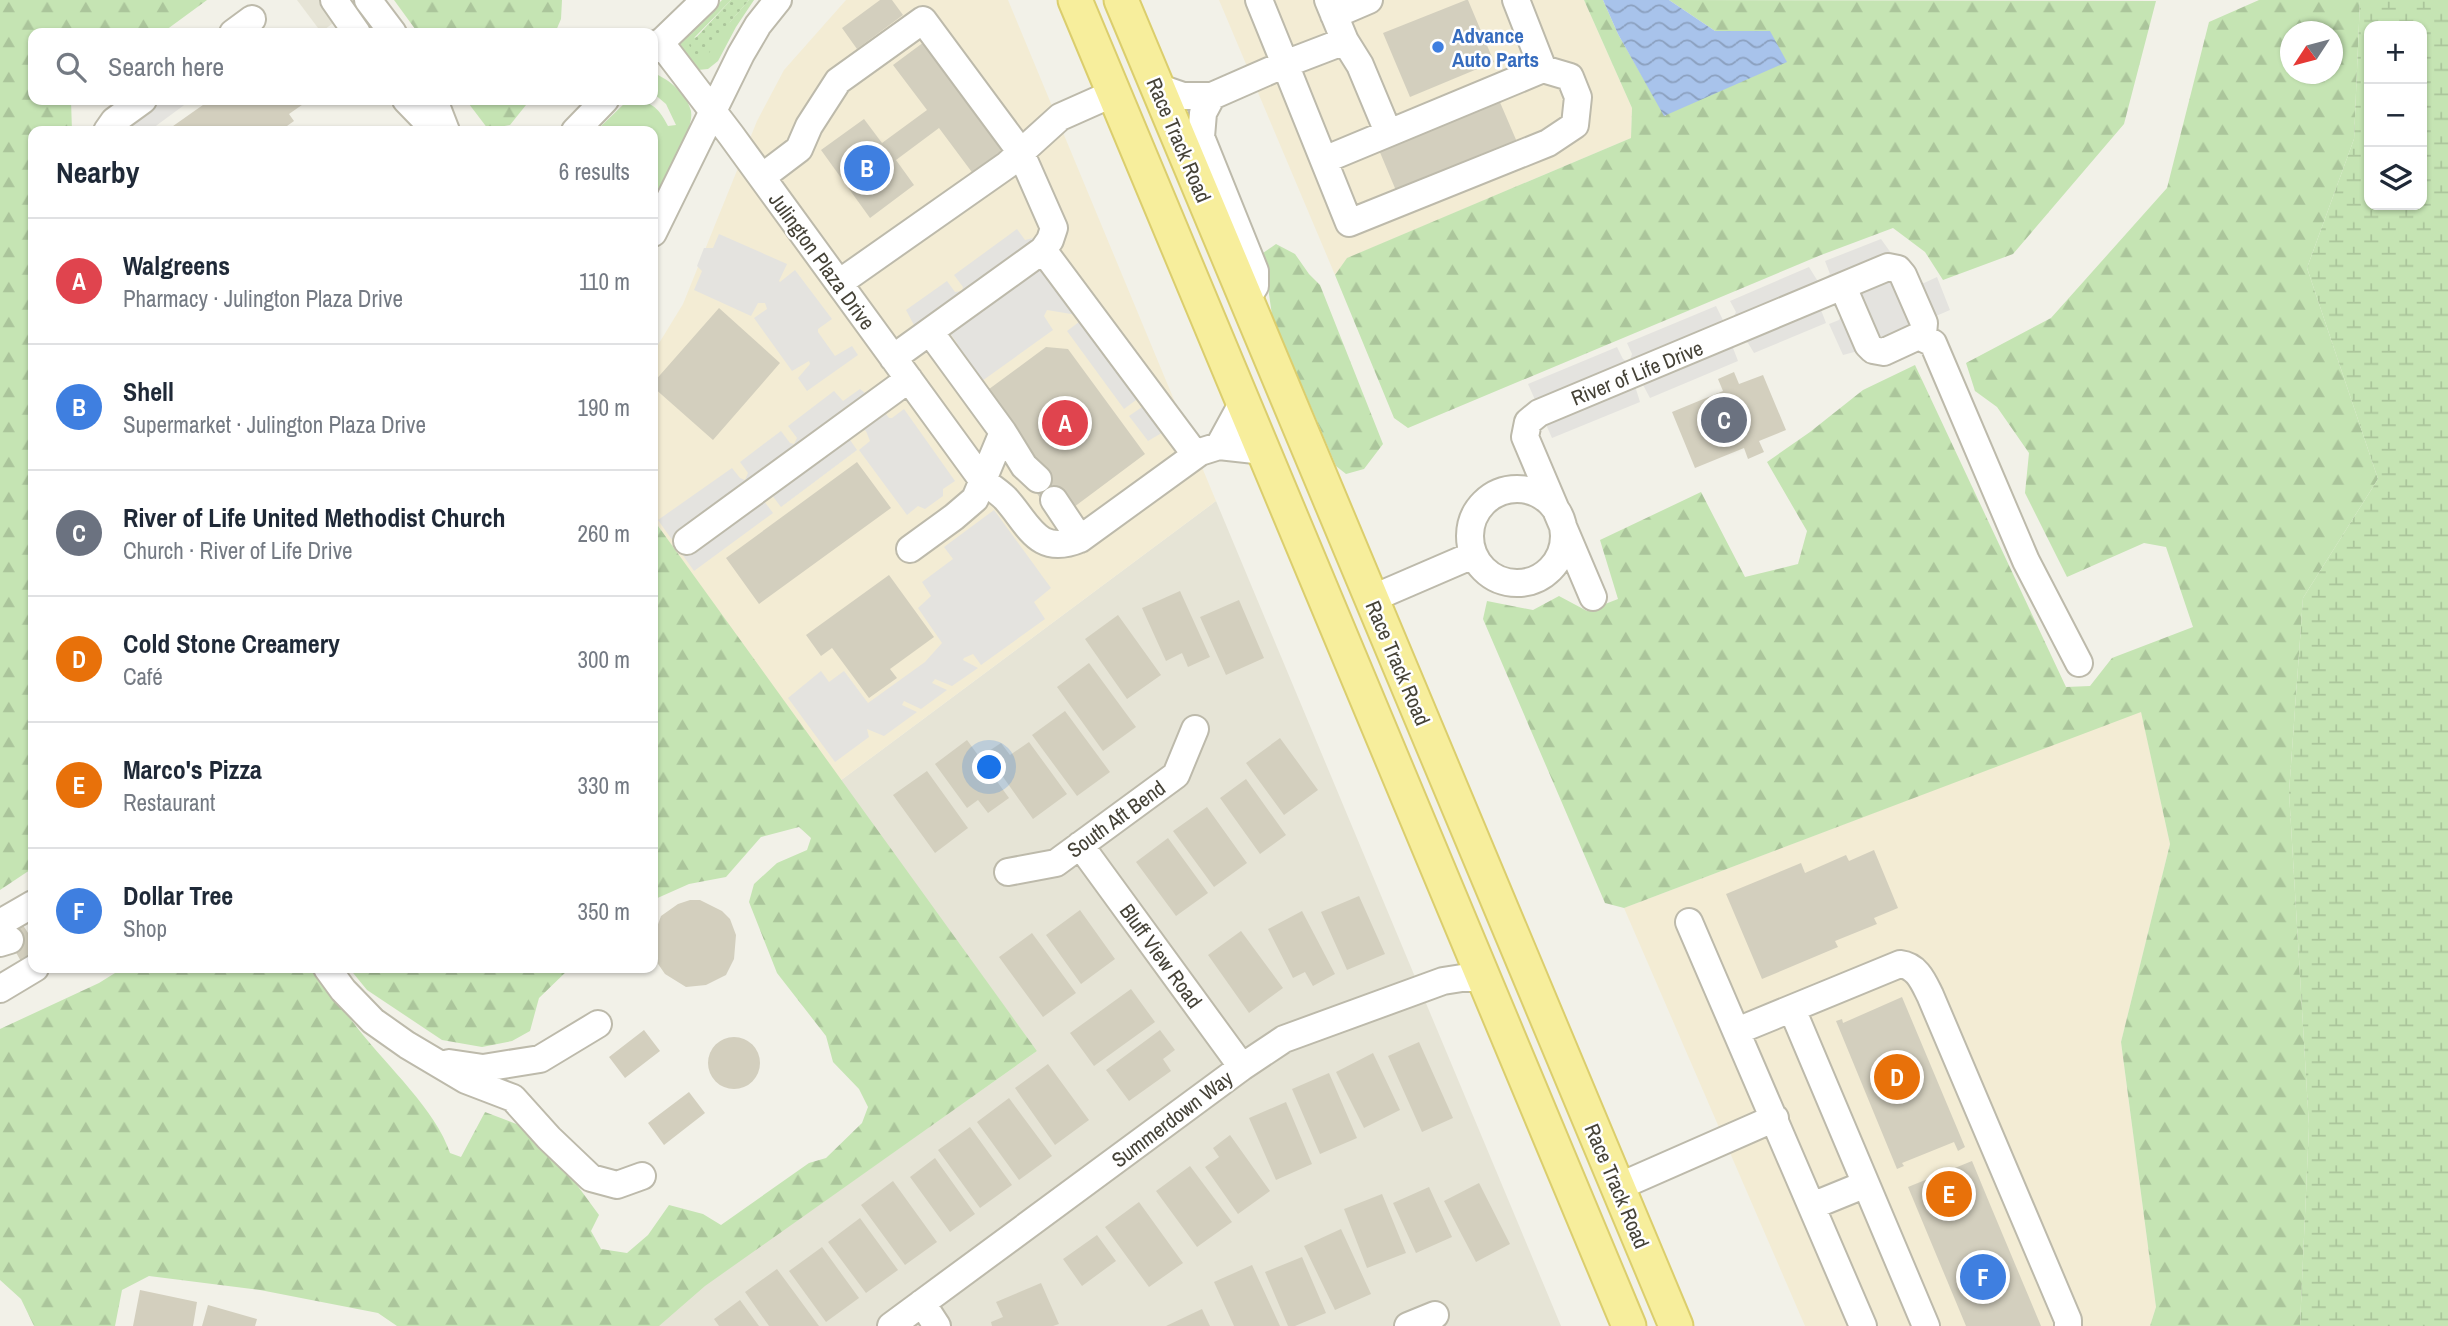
<!DOCTYPE html>
<html lang="en">
<head>
<meta charset="utf-8">
<style>
	:root { --surface:#fff; --page:#f6f6f7; --text:#1f2937; --muted:#747a83; --line:#e0e1e3; --accent:#ea580c }
	body { margin:0; font-family:"Archivo Narrow",sans-serif; background:var(--page); color:var(--text) }
	.controls { position:absolute; right:21px; top:21px; display:grid; overflow:hidden; border-radius:14px; box-shadow:0 2px 5px #0004 }
	.controls button { width:63px; height:63px; display:grid; place-items:center; padding:0; border:0; border-bottom:2px solid var(--line); background:var(--surface); color:var(--text); font:35px sans-serif }
	.compass { position:absolute; left:2280px; top:21px; width:63px; height:63px; border-radius:50%; background:var(--surface); box-shadow:0 2px 5px #0004; rotate:234deg }
	.you { position:absolute; left:990px; top:768px; width:24px; height:24px; margin:-18px; border:5px solid #fff; border-radius:50%; background:#1a73e8; box-shadow:0 0 0 10px #1a73e833 }
	.badge { display:grid; place-items:center; width:46px; height:46px; border-radius:50%; background:var(--accent); color:#fff; font-size:23px; font-weight:700 }
	.pin { position:absolute; translate:-50% -50%; border:4px solid #fff; box-shadow:0 2px 7px #0006 }
	.list { margin:0; padding:0; list-style:none }
	h2 { display:flex; justify-content:space-between; align-items:center; height:91px; margin:0; padding:0 28px; font-size:30px }
	h2 small { font-size:23px; font-weight:400; color:var(--muted) }
	.list li { display:grid; grid-template-columns:46px 1fr auto; gap:21px; align-items:center; box-sizing:border-box; height:126px; padding:0 28px; border-top:2px solid var(--line) }
	.list b { display:block; font-size:26px; white-space:nowrap }
	.list p { margin:0; font-size:23px; white-space:nowrap; color:var(--muted) }
	.list em { font-size:23px; font-style:normal; color:var(--muted) }
	.icon { flex:none; width:38px; height:38px; fill:none; stroke:currentColor; stroke-width:2; stroke-linecap:round; stroke-linejoin:round }
	.map { position:relative; flex:none; width:2448px; height:1326px; overflow:hidden }
	.search { position:absolute; background:var(--surface); box-shadow:0 2px 5px #0004; left:28px; top:28px; width:630px; height:77px; display:flex; align-items:center; gap:18px; box-sizing:border-box; padding:0 24px; border-radius:14px; color:var(--muted); font-size:26px }
	.panel { position:absolute; background:var(--surface); box-shadow:0 2px 5px #0004; left:28px; top:126px; width:630px; height:847px; border-radius:14px }
	.map>svg:first-child { display:block }
	.residential { fill:#e6e4d6 }
	.commercial { fill:#f3ecd4 }
	.grass { fill:#c5e4b3 }
	.forest { fill:url(#forest-firs); fill-rule:evenodd }
	.wetland { fill:url(#wetland-marsh); fill-rule:evenodd }
	.garden { fill:url(#garden-dots) }
	.parking { fill:#e4e3df }
	.water { fill:url(#water-waves) }
	.building { fill:#d3cfbe }
	.lines { fill:none; stroke-linecap:round; stroke-linejoin:round }
	.minor-casing { stroke:#bdbaab; stroke-width:30 }
	.major-casing { stroke:#dbce6d; stroke-width:37 }
	.minor { stroke:#fff; stroke-width:26 }
	.major { stroke:#f7ee9c; stroke-width:33 }
	.shop-dot { fill:#3f7fe0; stroke:#fff; stroke-width:2.5 }
	.labels { text-anchor:middle; dominant-baseline:central; stroke-width:5; stroke-linejoin:round; paint-order:stroke }
	.shop-label { font-size:21px; font-weight:bold; fill:#366cbe; stroke:#fff; text-anchor:start }
	.street-label { font-size:21px; fill:#454237; stroke:#fff }
</style>
</head>
<body>
<div class="map">
<svg width="2448" height="1326" viewBox="0 0 2448 1326">
	<defs>
		<pattern id="forest-firs" width="22" height="20" patternUnits="userSpaceOnUse" patternTransform="scale(1.75)"><rect width="22" height="20" fill="#c5e4b3"/><path d="M5 1l3.5 6h-7zM16 11l3.5 6h-7z" fill="#abc59b"/></pattern>
		<pattern id="wetland-marsh" width="20" height="14" patternUnits="userSpaceOnUse" patternTransform="scale(1.75)"><rect width="20" height="14" fill="#c5e4b3"/><path d="M1 5h8M5 5V1M11 12h8M15 12V8" fill="none" stroke="#abc59b"/></pattern>
		<pattern id="garden-dots" width="8" height="8" patternUnits="userSpaceOnUse" patternTransform="scale(1.75)"><rect width="8" height="8" fill="#c5e4b3"/><path d="M2 2h.1M6 6h.1" fill="none" stroke="#abc59b" stroke-width="1.8" stroke-linecap="round"/></pattern>
		<pattern id="water-waves" width="16" height="10" patternUnits="userSpaceOnUse" patternTransform="scale(1.75)"><rect width="16" height="10" fill="#a8c3eb"/><path d="M0 5q4-4 8 0t8 0" fill="none" stroke="#8ba0bf"/></pattern>
	</defs>
	<rect width="100%" height="100%" fill="#f2f1e8"/>
	<path class="residential" d="M297 0H365L321 32Z
		M1216 501 1561 1326H647L1037 1051 840 781Z"/>
	<path class="commercial" d="M846 0H1008L1216 501 840 781 653 519V353L683 304 757 121 784 70Z
		M1219 0H1584L1632 108 1631 138 1348 258 1335 275Z
		M2141 711 2170 844 2121 1042 2156 1307 2150 1326H1805L1624 908Z"/>
	<path class="grass" d="M722 0H731L694 38 730 22 749 0H754L736 27 718 61 708 69 698 70 680 50V42Z
		M658 75C672 82 687 95 691 111 695 129 662 185 653 203V131H596L628 100C649 100 658 106 668 126L676 125 666 104 653 93V77Z"/>
	<path class="forest" d="M0 0H207L162 33H33V100H71L72 131H33V868L0 890Z
		M394 0H562L561 19 555 33H418Z
		M1584 0H1603L1618 34 1665 116 1770 31H1715L1669 0 2156 1 2124 124 2013 254 1943 280 1925 252 1893 228 1821 255 1408 428 1394 418 1335 275 1347 258 1631 138 1632 108Z
		M2259 0H2360L2354 139 2307 268 2378 479 2303 598 2289 792 2309 1126 2300 1326H2150L2156 1307 2121 1042 2170 844 2141 712 1624 908 1605 903 1483 619 1487 601 1533 610 1559 596 1587 611 1618 599 1600 540 1701 492 1745 577 1798 564 1807 531 1767 462 1810 432 1863 390 1915 365 2066 687 2090 686 2112 658 2193 627 2166 547 2144 543 2067 577 2025 493 2029 453 1997 407 1975 391 1966 363 2051 318 2167 188 2209 22ZM2290 32H2332V74H2290Z
		M466 100H530L510 125 488 129Z
		M1276 244 1295 254 1309 274 1320 285 1383 444 1364 469 1346 474 1336 466 1272 315 1263 253Z
		M653 519 1037 1051 705 1286 659 1326H397L378 1313 260 1290 149 1276 122 1290 115 1326H34L21 1299 0 1280V1029L99 983 123 968H314C329 988 343 1010 359 1030 387 1066 436 1110 450 1153L461 1157 485 1112 524 1127 555 1155 599 1215 591 1231 601 1249 627 1253 648 1235 669 1205 703 1214 721 1225 809 1163 826 1158 862 1123 868 1107 859 1089 833 1062 826 1036 777 973 749 902 754 884 777 863 807 850 811 838 799 827 761 837 726 877 689 884 653 900Z
		M349 968H570L539 998 530 1031 512 1041 482 1047 442 1040 367 990Z"/>
	<path class="wetland" d="M2360 0H2448V1326H2300L2309 1126 2289 792 2303 598 2378 479 2307 268 2354 139ZM2369 26H2422V205H2369Z"/>
	<path class="garden" d="M731 0H749L730 22 709 53 702 58 695 56 689 45Z"/>
	<path class="parking" d="M120 100H191L149 131H127L110 107Z
		M1017 229 1025 240 1033 238 1040 233 1060 246 1061 251 1182 421 1148 441 1129 416 1142 407 1140 400H1136L1124 409 1067 331 1079 322 1077 315 1047 310 1044 316 1053 330 982 381 956 348 957 343 949 332 943 337 914 325 906 310 947 281 955 292 962 291 963 287 954 275Z
		M719 234 787 264 779 281 780 282 795 270 832 319 818 329V332L835 356 852 346 858 355 807 391 798 378 810 364 809 361 792 371 754 318 767 309 765 303H758L751 316 694 290 702 271 697 266 704 248H713Z
		M1881 239 1891 253 1905 261 1920 282 1924 283 1937 277 1950 310 1936 316 1935 333 1925 349 1902 359 1878 365 1868 361 1858 351 1843 355 1829 324 1839 320 1841 316 1833 304 1822 307 1821 310 1826 323 1754 353 1748 343 1741 340 1735 343 1733 348 1738 361 1650 398 1642 383 1635 386 1640 402 1552 438 1528 384 1617 347 1623 359 1629 363 1632 354 1627 343 1716 306 1723 320H1728L1734 316 1736 312 1730 301 1809 267 1817 280H1821L1830 274 1825 261Z
		M860 389 865 393 869 391 889 418H892L904 409 955 481 943 489V496L925 509 918 506 907 515 859 450 870 441 866 431 860 428 848 437 857 450 781 507 771 494 764 501 773 513 694 571 658 520 732 468 740 478 745 480 748 473 740 462 781 431 790 443 794 444 797 438 788 426 834 391 843 401Z
		M994 510 1051 588 1034 602 1045 619 981 665 973 654 964 658 963 660 978 668 952 686 935 679 932 683 947 690 921 709 904 701 902 705 917 712 884 736 867 729 869 737 835 762 788 698 821 671 829 682 844 671 868 703 925 662 942 643 918 608 931 596 922 582 953 559 944 547Z"/>
	<path class="water" d="M1603 0H1669L1715 31H1770L1787 62 1664 116 1618 34Z"/>
	<path class="building" d="M880 0H892L903 15 857 49 842 28Z
		M1466 0H1468L1494 62 1410 97 1383 33Z
		M924 42 1004 153 974 175 939 128 896 160 914 185 870 218 821 150 864 119 882 143 927 110 893 65Z
		M210 100H309L289 114 294 121 280 131H166Z
		M1499 100 1517 142 1397 193 1379 150Z
		M719 308 780 363 713 440 653 387V383Z
		M1046 347 1068 349 1145 454 1070 510 1046 506 1030 484 985 392Z
		M1734 372 1739 384 1763 375 1786 430 1759 441 1764 452 1748 459 1744 448 1695 468 1672 412 1723 391 1718 379Z
		M857 462 891 508 759 604 726 558Z
		M889 575 934 637 890 669 897 678 869 698 832 648 821 656 806 635Z
		M1180 591 1210 657 1188 667 1182 653 1166 661 1142 608Z
		M1239 600 1264 658 1226 675 1200 617Z
		M1118 615 1161 675 1127 699 1085 639Z
		M1089 663 1136 727 1103 751 1057 687Z
		M1065 711 1110 772 1077 796 1032 735Z
		M1280 738 1318 790 1284 815 1246 763Z
		M967 740 1009 798 988 813 978 800 967 808 935 764Z
		M1029 742 1067 794 1033 819 986 753 1001 743 1010 755Z
		M927 771 968 828 935 853 893 795Z
		M1246 779 1286 835 1260 854 1220 798Z
		M1207 807 1247 863 1214 887 1173 831Z
		M1168 838 1208 893 1176 916 1136 862Z
		M1874 850 1898 908 1874 918 1877 924 1835 941 1838 947 1762 979 1726 894 1801 863 1805 873 1846 855 1849 861Z
		M1359 896 1385 954 1347 970 1321 912Z
		M690 900H700L722 911 730 919 736 935 734 959 726 975 706 985 686 987 665 974 656 961 653 938 661 916 678 904Z
		M1080 910 1115 959 1081 984 1046 935Z
		M1302 911 1335 974 1313 986 1305 972 1293 978 1268 929Z
		M19 919 30 936 31 935 33 938V959L23 965 3 929Z
		M1241 931 1283 988 1249 1013 1208 955Z
		M1032 933 1076 993 1043 1017 999 957Z
		M1131 989 1155 1022 1094 1066 1070 1033Z
		M1902 997 1965 1147 1958 1151 1954 1142 1902 1163 1904 1166 1897 1169 1836 1021 1842 1019 1843 1023Z
		M644 1030 660 1051 625 1078 609 1057Z
		M1160 1030 1175 1050 1163 1059 1171 1071 1129 1101 1106 1070Z
		M708 1063a26 26 0 1 1 52 0a26 26 0 1 1-52 0Z
		M1419 1042 1453 1118 1422 1132 1388 1056Z
		M1373 1053 1400 1110 1364 1128 1336 1072Z
		M1048 1064 1089 1120 1055 1145 1015 1088Z
		M1329 1073 1357 1138 1320 1154 1292 1089Z
		M689 1092 705 1113 664 1145 648 1123Z
		M1009 1098 1052 1156 1019 1180 977 1122Z
		M1286 1102 1312 1164 1276 1180 1249 1118Z
		M970 1127 1012 1185 980 1208 938 1150Z
		M1230 1135 1270 1191 1238 1214 1205 1167 1219 1157 1213 1148Z
		M935 1158 975 1214 950 1232 910 1177Z
		M1972 1161 1989 1202 2041 1326H1966L1908 1187Z
		M1190 1166 1232 1222 1197 1247 1156 1191Z
		M893 1181 937 1242 905 1265 861 1205Z
		M1479 1183 1510 1244 1476 1262 1444 1201Z
		M1429 1187 1452 1237 1416 1253 1393 1203Z
		M1382 1194 1406 1253 1367 1268 1344 1209Z
		M1139 1202 1183 1263 1149 1287 1105 1227Z
		M860 1218 898 1270 866 1293 828 1242Z
		M1341 1229 1371 1294 1335 1310 1304 1246Z
		M1097 1235 1116 1261 1082 1286 1063 1259Z
		M822 1247 859 1298 826 1322 789 1271Z
		M1302 1257 1326 1313 1295 1326H1288L1265 1272Z
		M1252 1265 1280 1326H1234L1214 1282Z
		M777 1269 819 1326H769L745 1292Z
		M1041 1283 1059 1324 1053 1326H992L991 1322 1003 1317 996 1302Z
		M140 1290 197 1302 193 1326H133Z
		M740 1300 759 1326H719L714 1319Z
		M208 1305 257 1319 255 1326H202Z
		M1202 1309 1210 1326H1166Z"/>
	<g class="lines">
		<g class="minor-casing">
			<path id="minor" d="M334 0 357 33
				M368 0 393 33
				M1516 0 1543 69
				M1334 15 1369 0
				M233 33 252 19
				M1345 41 1360 65 1388 132
				M660 42 731 135 983 481C990 486 999 492 1005 498 1029 524 1037 557 1080 539L1200 452 1219 446 1264 451
				M653 50 705 0
				M1157 87 1183 96H1212L1285 64 1259 0
				M1212 96 1203 113 1201 137 1255 271V286L1246 300
				M406 100 436 131
				M434 100 446 131
				M107 131 114 121 143 100
				M575 131 605 100
				M1324 160 1543 69 1570 77 1578 97 1575 125 1548 143 1349 223 1285 64 1345 41 1328 0
				M762 177 799 149 809 126 838 81 923 20 1020 151 1054 228 1050 240 1043 250 893 358
				M653 233 741 54 758 25 778 0
				M1043 250 1195 454
				M839 283 1007 165 1060 117 1114 93
				M930 332 1003 432 1024 466 1038 479
				M1920 337 1933 343 2026 561 2079 663
				M1219 446 1243 402
				M1470 536a47 47 0 1 1 94 0a47 47 0 1 1-94 0Z
				M1054 500 1080 539
				M687 541 909 379
				M910 549 954 517 975 499 1003 432
				M1593 597 1525 437 1528 422 1539 413 1888 267 1898 269 1903 275 1924 323 1923 334 1884 352 1873 350 1868 345 1843 287
				M1371 599 1473 555
				M1080 845 1242 1067
				M1008 872 1056 863 1176 775 1195 729
				M1689 922 1863 1326
				M0 923 33 904
				M0 943 10 940
				M327 968 343 990 373 1021 407 1045 466 1080 513 1098 549 1138 591 1178 617 1185 642 1176
				M0 989 35 968
				M1792 1009 1926 1326
				M1737 1031 1900 964C1917 966 1923 981 1930 995L2068 1320V1326
				M449 1063 483 1068 540 1059 598 1024
				M1618 1187 1775 1118
				M1812 1206 1866 1184
				M922 1303 937 1326
				M891 1326 1242 1067 1284 1039 1443 981 1462 978H1484
				M1408 1326 1435 1315"/>
		</g>
		<g class="major-casing">
			<path id="major" d="M1075 0 1629 1326
				M1121 0 1676 1326"/>
		</g>
		<use href="#minor" class="minor"/>
		<use href="#major" class="major"/>
	</g>
	<circle class="shop-dot" cx="1438" cy="47" r="7"/>
	<g class="labels">
		<g class="shop-label">
			<text x="1452" y="35">Advance<tspan x="1452" dy="24">Auto Parts</tspan></text>
		</g>
		<g class="street-label">
			<text transform="translate(1179 140) rotate(67)">Race Track Road</text>
			<text transform="translate(822 261) rotate(54)">Julington Plaza Drive</text>
			<text transform="translate(1637 373) rotate(-22)">River of Life Drive</text>
			<text transform="translate(1398 663) rotate(67)">Race Track Road</text>
			<text transform="translate(1116 819) rotate(-36)">South Aft Bend</text>
			<text transform="translate(1161 956) rotate(54)">Bluff View Road</text>
			<text transform="translate(1172 1119) rotate(-37)">Summerdown Way</text>
			<text transform="translate(1617 1186) rotate(67)">Race Track Road</text>
		</g>
	</g>
</svg>
<div class="controls">
<button>+</button>
<button>−</button>
<button><svg class="icon" aria-label="layers" viewBox="0 0 24 24"><path d="M12 4l9 5-9 5-9-5zM3 14l9 5 9-5"/></svg></button>
</div>
<svg class="compass" viewBox="-18 -18 36 36"><path d="M0-13l5 13h-10z" fill="#e53935"/><path d="M0 13l5-13h-10z" fill="#747a83"/></svg>
<div class="you"></div>
<div class="pin badge" style="left:1065px;top:423px;background:#e0444e">A</div>
<div class="pin badge" style="left:867px;top:168px;background:#3f7fe0">B</div>
<div class="pin badge" style="left:1724px;top:420px;background:#6b7280">C</div>
<div class="pin badge" style="left:1897px;top:1077px;background:#e8710a">D</div>
<div class="pin badge" style="left:1949px;top:1194px;background:#e8710a">E</div>
<div class="pin badge" style="left:1983px;top:1277px;background:#3f7fe0">F</div>
<div class="search"><svg class="icon" aria-label="search" viewBox="0 0 24 24"><circle cx="10" cy="10" r="6"/><path d="M15 15l6 6"/></svg>Search here</div>
<section class="panel">
<h2>Nearby<small>6 results</small></h2>
<ul class="list">
<li><span class="badge" style="background:#e0444e">A</span><div><b>Walgreens</b><p>Pharmacy · Julington Plaza Drive</p></div><em>110 m</em></li>
<li><span class="badge" style="background:#3f7fe0">B</span><div><b>Shell</b><p>Supermarket · Julington Plaza Drive</p></div><em>190 m</em></li>
<li><span class="badge" style="background:#6b7280">C</span><div><b>River of Life United Methodist Church</b><p>Church · River of Life Drive</p></div><em>260 m</em></li>
<li><span class="badge" style="background:#e8710a">D</span><div><b>Cold Stone Creamery</b><p>Café</p></div><em>300 m</em></li>
<li><span class="badge" style="background:#e8710a">E</span><div><b>Marco's Pizza</b><p>Restaurant</p></div><em>330 m</em></li>
<li><span class="badge" style="background:#3f7fe0">F</span><div><b>Dollar Tree</b><p>Shop</p></div><em>350 m</em></li>
</ul>
</section>
</div>
</body>
</html>
